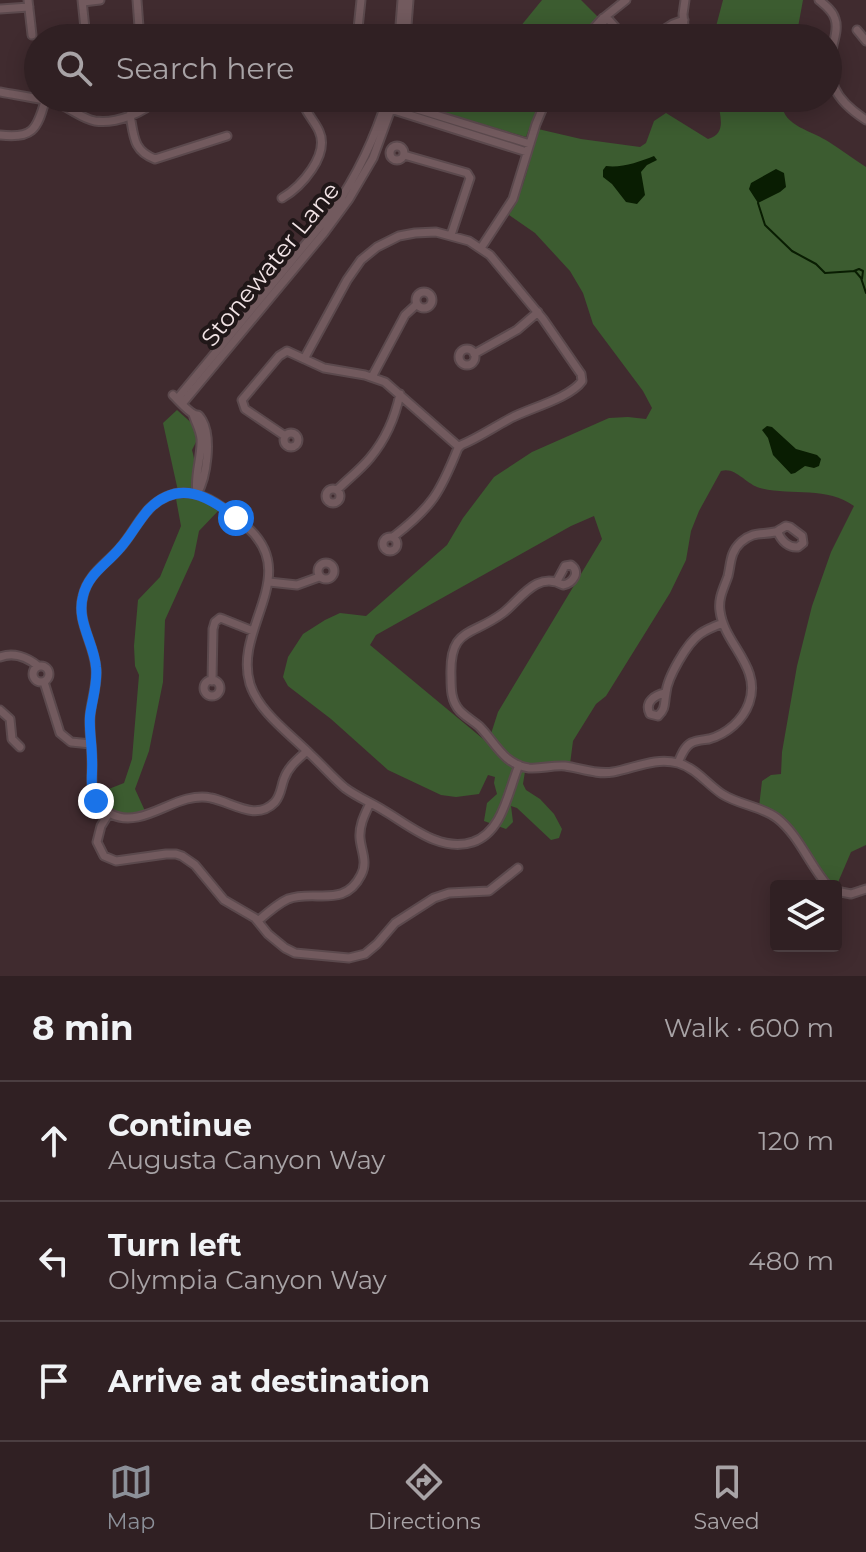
<!DOCTYPE html>
<html lang="en">
<head>
<meta charset="utf-8">
<style>
	:root { --surface:#302023; --page:#38282b; --text:#f1f3f6; --muted:#a8a3a6; --line:#4b3e41; --accent:#8c9099 }
	body { margin:0; font-family:Montserrat,sans-serif; background:var(--page); color:var(--text) }
	.controls { position:absolute; right:24px; bottom:24px; display:grid; overflow:hidden; border-radius:8px; box-shadow:0 4px 20px #0003 }
	.controls button { width:72px; height:72px; display:grid; place-items:center; padding:0; border:0; border-bottom:2px solid var(--line); background:var(--surface); color:var(--text); font:40px sans-serif }
	.stop { position:absolute; width:24px; height:24px; margin:-18px; border:6px solid #1a73e8; border-radius:50%; background:#fff }
	.stop.end { background:#1a73e8; border-color:#fff; box-shadow:0 2px 8px #0008 }
	.list { margin:0; padding:0; list-style:none }
	h2 { display:flex; justify-content:space-between; align-items:center; height:104px; margin:0; padding:0 32px; font-size:34px }
	h2 small { font-size:26px; font-weight:400; color:var(--muted) }
	.list li { display:grid; grid-template-columns:52px 1fr auto; gap:24px; align-items:center; box-sizing:border-box; height:120px; padding:0 32px; border-top:2px solid var(--line) }
	.list b { display:block; font-size:30px; white-space:nowrap }
	.list p { margin:0; font-size:26px; white-space:nowrap; color:var(--muted) }
	.list em { font-size:26px; font-style:normal; color:var(--muted) }
	.icon { flex:none; width:44px; height:44px; fill:none; stroke:currentColor; stroke-width:2; stroke-linecap:round; stroke-linejoin:round }
	.map { position:relative; flex:none; width:866px; height:976px; overflow:hidden }
	.search { position:absolute; background:var(--surface); box-shadow:0 4px 20px #0003; left:24px; right:24px; top:24px; height:88px; display:flex; align-items:center; gap:20px; box-sizing:border-box; padding:0 28px; border-radius:44px; color:var(--muted); font-size:30px }
	.sheet { height:464px; background:var(--surface) }
	nav { display:flex; justify-content:space-around; align-items:center; box-sizing:border-box; height:112px; border-top:2px solid var(--line); background:var(--surface); font-size:22px; color:var(--muted) }
	nav a { display:grid; justify-items:center; gap:4px }
	nav .on { color:var(--accent) }
	.map>svg:first-child { display:block }
	.green { fill:#3c5c30; fill-rule:evenodd }
	.water { fill:#091d02 }
	.lines { fill:none; stroke-linecap:round; stroke-linejoin:round }
	.stream { stroke:#091d02; stroke-width:2 }
	.minor-casing { stroke:#5b494d; stroke-width:11 }
	.minor { stroke:#725a5e; stroke-width:7 }
	.route { stroke:#1a73e8; stroke-width:10 }
	.labels { text-anchor:middle; dominant-baseline:central; stroke-width:8; stroke-linejoin:round; paint-order:stroke }
	.street-label { font-size:24px; fill:#f2e4e6; stroke:#201718 }
</style>
</head>
<body>
<div class="map">
<svg width="866" height="976" viewBox="0 0 866 976">
	<rect width="100%" height="100%" fill="#402b2f"/>
	<path class="green" d="M542 0H581L601 20 584 38H511Z
		M723 0H803L796 38H713Z
		M402 98H541L526 137 402 100Z
		M718 98H783C777 125 812 130 829 142 842 150 853 159 866 167V845L851 852 836 887 827 882 789 828 759 807 762 781 771 775 781 774 782 752 797 666 812 606 831 552 854 506C827 486 791 496 760 488 746 484 735 466 721 471L699 511 691 531 686 560 670 593 606 696 596 704 573 741 570 764 526 765 523 784 526 790 540 799 554 814 562 829 559 838 551 840 517 808 511 806 513 822 506 829 484 821 487 803 497 794 494 783 495 777 488 775 479 794 456 797 441 795 388 770 331 719 288 686 283 677 288 657 303 634 325 620 340 613 366 616 447 545 463 518 494 477 532 452 609 418 628 417 646 419 652 408 643 391 593 324 583 293 570 271 535 233 509 215C525 189 530 158 538 129L581 139 640 147 646 143 654 121 666 113 708 139C728 133 719 116 718 98ZM594 516 602 539 498 712 488 743 370 645 376 635 571 526Z
		M177 410 196 427V442L192 450C196 463 196 478 190 490L178 491 163 423Z
		M192 497 214 504 219 510 199 531 194 556 165 620 163 682 149 751 135 789 145 811C124 819 105 815 96 794L124 783 132 759 139 675 135 666 134 646 138 600 160 577 181 526 176 499Z"/>
	<path class="water" d="M654 156 657 160 647 165 641 172 645 195 637 204 626 202 612 184 603 177V170L606 166C622 168 639 162 654 156Z
		M776 169 784 173 786 187 780 192 758 203 749 189 751 183Z
		M767 426 772 427 796 449 817 455 821 459 819 466 814 468 805 466 795 473 791 474 773 455 768 438 762 430Z"/>
	<g class="lines">
		<path class="stream" d="M758 203 765 225 792 251 816 264 825 273 855 271 861 278 866 293
			M854 271 859 269 863 271 862 279"/>
		<g class="minor-casing">
			<path id="minor" d="M28 0 32 35
				M82 0 86 38
				M137 0 139 27
				M819 0C825 5 833 11 835 19 838 27 835 37 833 45 826 82 834 99 866 120
				M83 2 100 0
				M0 9 29 7
				M603 18 609 20 625 38
				M603 18V25L616 38
				M857 30 866 41
				M357 38 361 0
				M399 38 402 0
				M406 38 409 0
				M585 38 601 20 626 0
				M651 38 673 24 684 20
				M685 38 683 14 685 0
				M0 92C20 96 43 98 61 105 73 110 83 119 95 121 116 124 144 113 158 98
				M348 98C354 102 372 103 381 106L527 152
				M381 98 530 144
				M589 98 606 100 614 98
				M130 115C134 136 133 151 155 159L227 136
				M0 135C32 139 37 130 45 101
				M390 153a7 7 0 1 1 14 0a7 7 0 1 1-14 0Z
				M404 155 467 173 470 178 451 235
				M282 198C301 187 330 155 319 131 314 120 304 111 301 98
				M481 248 513 199 536 124 547 98
				M416 300a8 8 0 1 1 16 0a8 8 0 1 1-16 0Z
				M459 357a8 8 0 1 1 16 0a8 8 0 1 1-16 0Z
				M474 354 517 330 538 312
				M304 359 347 280 361 260 377 247 399 236 415 233 436 232 469 241 490 255 543 319 581 374 582 381C570 398 530 408 511 418 494 427 478 438 461 445L458 448C440 493 432 507 393 537
				M372 377 405 315 417 304
				M173 395C179 401 185 408 192 413 200 418 196 411 202 420 212 437 207 477 197 494
				M177 399 332 212C356 177 375 139 387 98
				M182 404 324 233 349 199 373 158 395 98
				M193 414C195 422 200 429 201 439 202 457 194 475 197 493
				M284 440a7 7 0 1 1 14 0a7 7 0 1 1-14 0Z
				M285 436 245 409 242 400 279 356 287 351 324 368 365 375 385 382 459 447
				M326 496a7 7 0 1 1 14 0a7 7 0 1 1-14 0Z
				M337 490C348 479 360 470 370 458 385 440 395 418 400 394
				M383 544a7 7 0 1 1 14 0a7 7 0 1 1-14 0Z
				M318 571a8 8 0 1 1 16 0a8 8 0 1 1-16 0Z
				M557 581 565 566 571 565C581 572 573 583 563 585 537 570 520 600 503 613 471 637 449 627 451 677 451 689 451 701 460 711 466 717 473 721 479 726 495 742 504 765 529 768 541 769 552 765 565 766 580 768 597 775 613 772 635 768 655 757 678 763 696 768 707 784 722 794 739 805 761 806 777 818 799 835 810 866 828 886
				M269 582 297 585 319 577
				M0 657C13 652 27 657 38 666
				M33 674a8 8 0 1 1 16 0a8 8 0 1 1-16 0Z
				M204 688a8 8 0 1 1 16 0a8 8 0 1 1-16 0Z
				M212 681 213 629 215 622 220 618 223 619 253 631
				M44 682 60 733 71 742 91 744
				M665 693C655 695 644 702 650 714L658 716C666 709 664 703 666 693 667 678 687 643 700 634 707 629 715 626 723 623
				M0 710 10 719 12 739 20 747
				M307 751C298 759 288 767 284 779 281 787 281 795 275 802 256 822 232 802 211 798 203 796 195 797 187 799 163 805 136 827 111 814 86 801 93 782 92 760 92 745 89 731 90 717 91 701 98 684 96 668 94 643 76 621 83 596 88 574 106 564 120 548 131 536 138 520 150 508 184 475 219 502 247 527 302 575 233 628 250 684 259 712 289 733 310 754 322 765 333 778 345 788 357 797 370 802 383 810 409 825 440 853 473 842 503 832 508 791 519 765
				M678 763C681 756 684 747 691 743 697 740 703 740 709 739 727 734 743 720 749 703 762 667 724 644 720 611 718 598 724 588 728 576 731 563 730 552 741 542 754 531 761 535 775 532 776 532 784 527 786 526L790 527 802 536 803 543 798 547C789 548 781 541 778 532
				M109 813 101 826 97 842 104 856 116 861 166 854H176L182 856 195 865 224 900 255 918 268 934 285 948 295 953 349 958 365 954 377 944 395 923 434 898 449 893 489 891 518 868
				M836 891 851 894 866 889
				M258 921C267 913 277 904 288 899 315 889 344 909 361 875 368 862 361 851 360 838 359 825 365 814 370 803"/>
		</g>
		<use href="#minor" class="minor"/>
	</g>
	<g class="lines">
		<path class="route" d="M96 801C89 786 93 775 92 759 92 744 89 731 90 716 92 700 98 683 96 667 94 643 76 621 83 596 88 574 106 565 120 548 131 536 138 521 149 509 179 479 209 496 236 518"/>
	</g>
	<g class="labels">
		<g class="street-label">
			<text transform="translate(270 264) rotate(-51)">Stonewater Lane</text>
		</g>
	</g>
</svg>
<div class="controls">
<button><svg class="icon" aria-label="layers" viewBox="0 0 24 24"><path d="M12 4l9 5-9 5-9-5zM3 14l9 5 9-5"/></svg></button>
</div>
<div class="stop" style="left:236px;top:518px"></div>
<div class="stop end" style="left:96px;top:801px"></div>
<div class="search"><svg class="icon" aria-label="search" viewBox="0 0 24 24"><circle cx="10" cy="10" r="6"/><path d="M15 15l6 6"/></svg>Search here</div>
</div>
<section class="sheet">
<h2>8 min<small>Walk · 600 m</small></h2>
<ul class="list">
<li><svg class="icon" aria-label="ahead" viewBox="0 0 24 24"><path d="M12 20V5M6 11l6-6 6 6"/></svg><div><b>Continue</b><p>Augusta Canyon Way</p></div><em>120 m</em></li>
<li><svg class="icon" aria-label="left" viewBox="0 0 24 24"><path d="M17 20v-9H6M10 6l-5 5 5 5"/></svg><div><b>Turn left</b><p>Olympia Canyon Way</p></div><em>480 m</em></li>
<li><svg class="icon" aria-label="arrive" viewBox="0 0 24 24"><path d="M6 21V4h12l-3 4 3 4H6"/></svg><div><b>Arrive at destination</b></div></li>
</ul>
</section>
<nav>
<a class="on"><svg class="icon" aria-label="map" viewBox="0 0 24 24"><path d="M3 6l6-2 6 2 6-2v14l-6 2-6-2-6 2zM9 4v14M15 6v14"/></svg>Map</a>
<a><svg class="icon" aria-label="directions" viewBox="0 0 24 24"><path d="M12 3l9 9-9 9-9-9zM9 14v-3h6M13 9l2 2-2 2"/></svg>Directions</a>
<a><svg class="icon" aria-label="saved" viewBox="0 0 24 24"><path d="M7 4h10v16l-5-4-5 4z"/></svg>Saved</a>
</nav>
</body>
</html>
